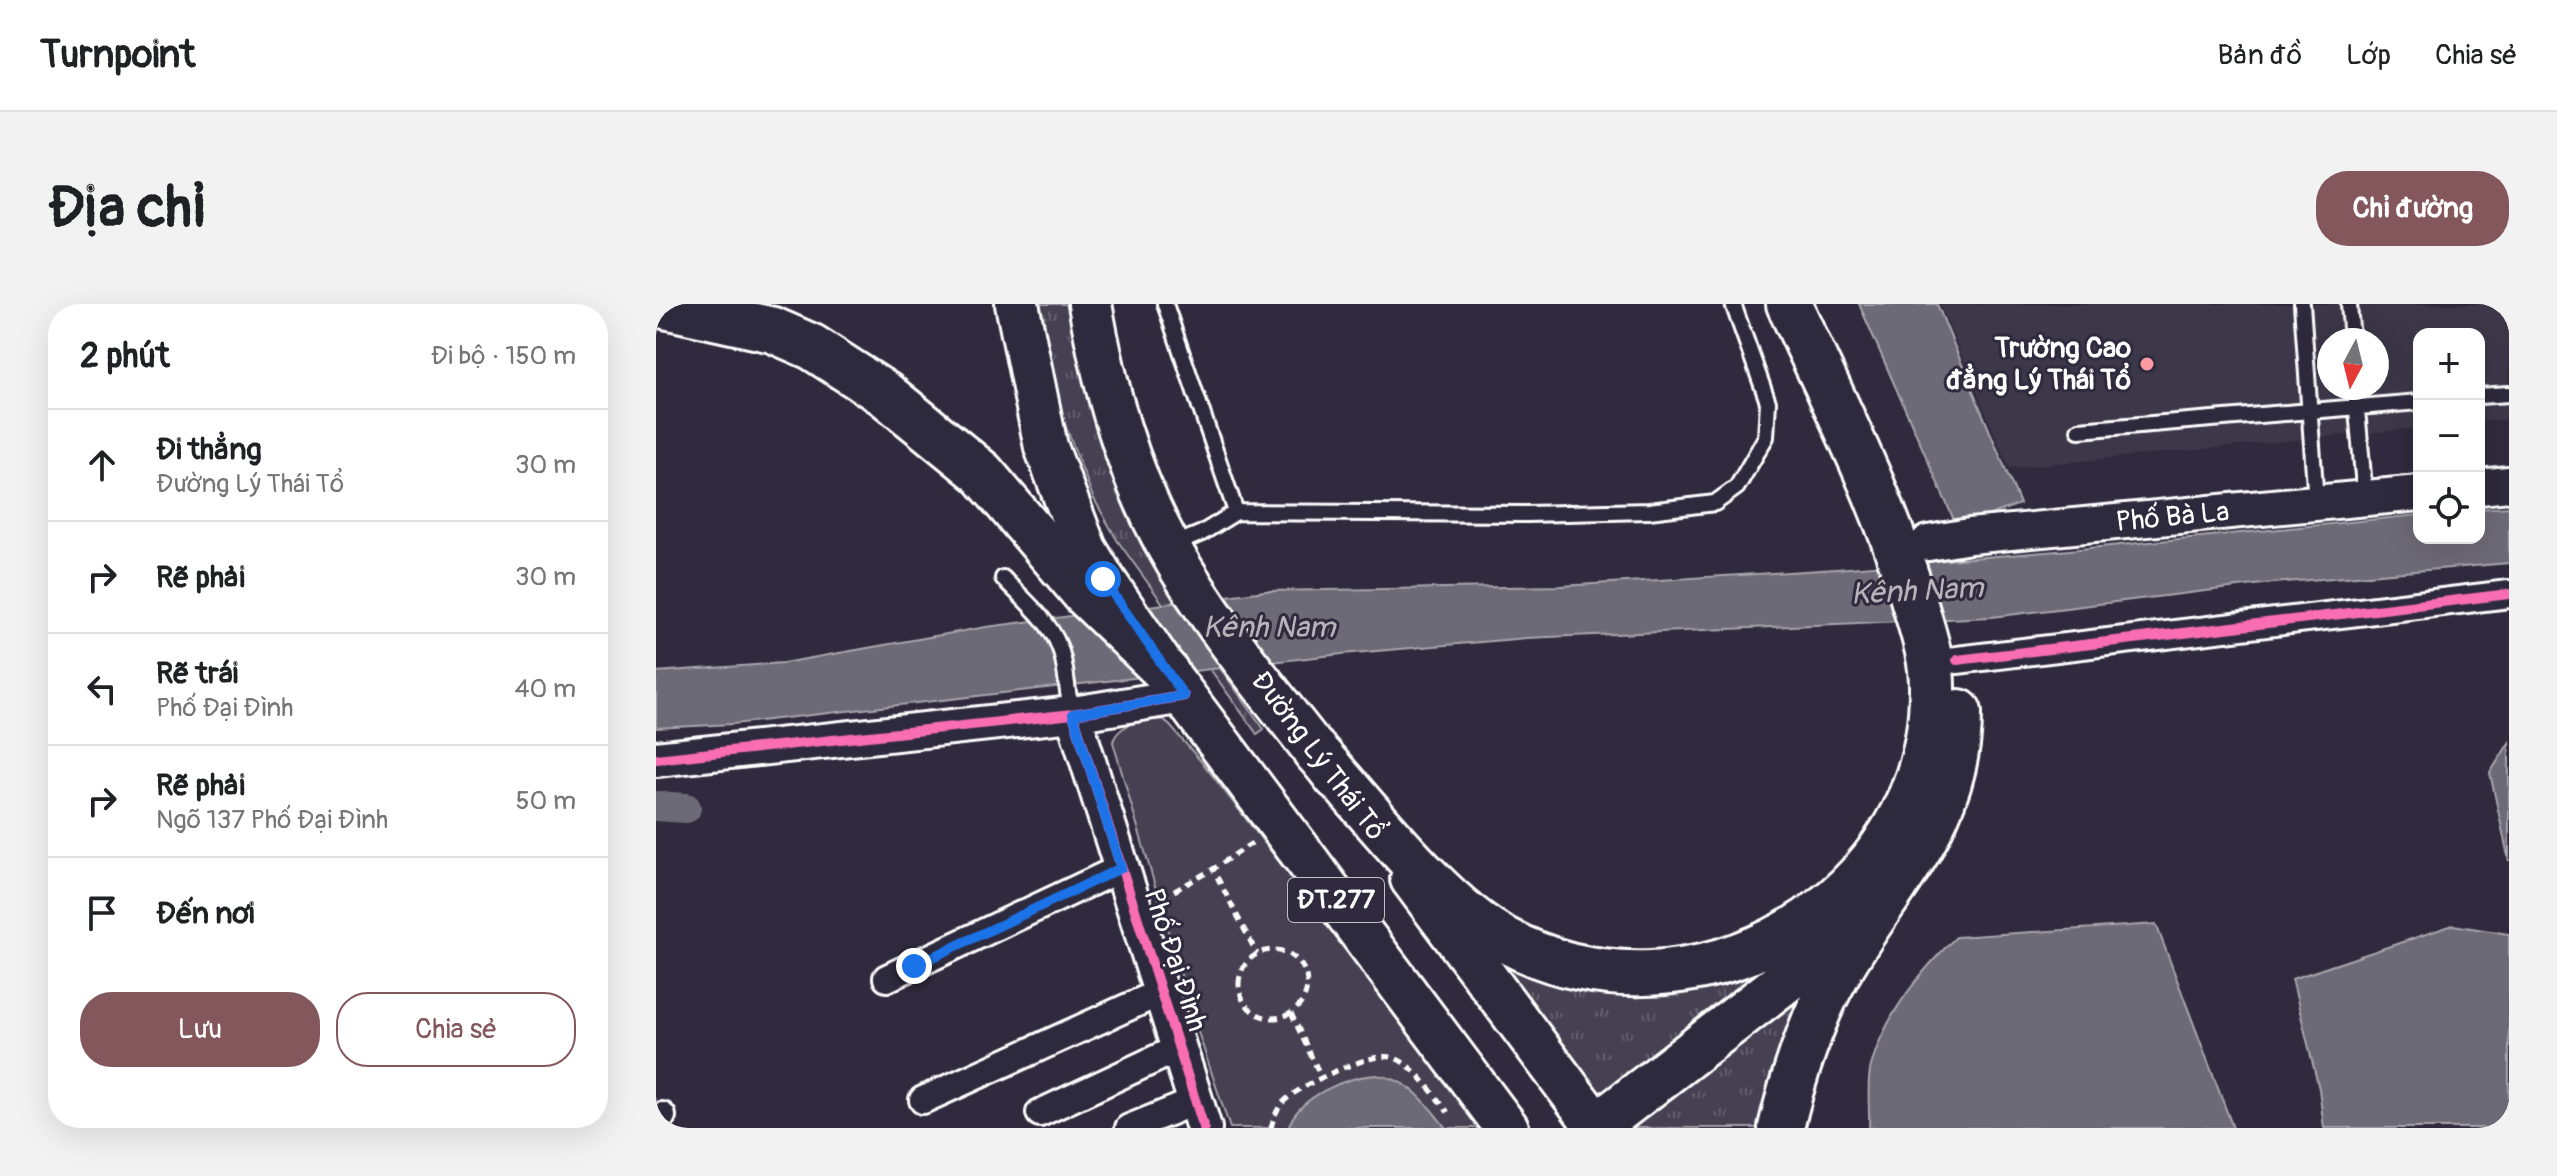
<!DOCTYPE html>
<html lang="vi">
<head>
<meta charset="utf-8">
<style>
	:root { --surface:#fff; --page:#f2f2f2; --text:#202124; --muted:#757577; --line:#e0e0e0; --accent:#84575d }
	body { margin:0; font-family:Pangolin,sans-serif; background:var(--page); color:var(--text) }
	.controls { position:absolute; right:24px; top:24px; display:grid; overflow:hidden; border-radius:16px; box-shadow:0 8px 32px #0002 }
	.controls button { width:72px; height:72px; display:grid; place-items:center; padding:0; border:0; border-bottom:2px solid var(--line); background:var(--surface); color:var(--text); font:40px sans-serif }
	.compass { position:absolute; left:1661px; top:24px; width:72px; height:72px; border-radius:50%; background:var(--surface); box-shadow:0 8px 32px #0002; rotate:187deg }
	.stop { position:absolute; width:24px; height:24px; margin:-18px; border:6px solid #1a73e8; border-radius:50%; background:#fff }
	.stop.end { background:#1a73e8; border-color:#fff; box-shadow:0 2px 8px #0008 }
	.list { margin:0; padding:0; list-style:none }
	h2 { display:flex; justify-content:space-between; align-items:center; height:104px; margin:0; padding:0 32px; font-size:34px }
	h2 small { font-size:26px; font-weight:400; color:var(--muted) }
	.list li { display:grid; grid-template-columns:52px 1fr auto; gap:24px; align-items:center; box-sizing:border-box; height:112px; padding:0 32px; border-top:2px solid var(--line) }
	.list b { display:block; font-size:30px; white-space:nowrap }
	.list p { margin:0; font-size:26px; white-space:nowrap; color:var(--muted) }
	.list em { font-size:26px; font-style:normal; color:var(--muted) }
	.actions { display:flex; gap:16px; padding:24px 32px }
	.actions a { flex:1; padding:18px 0; border:2px solid var(--accent); border-radius:32px; text-align:center; font-size:28px; color:var(--accent) }
	.actions .main { background:var(--accent); color:#fff }
	.icon { flex:none; width:44px; height:44px; fill:none; stroke:currentColor; stroke-width:2; stroke-linecap:round; stroke-linejoin:round }
	.map { position:relative; flex:none; width:1853px; height:824px; overflow:hidden; border-radius:32px }
	header { display:flex; align-items:center; gap:48px; box-sizing:border-box; height:112px; padding:0 40px; background:var(--surface); border-bottom:2px solid var(--line) }
	header strong { font-size:38px }
	nav { display:flex; gap:44px; margin-inline-start:auto; font-size:28px }
	.intro { display:flex; align-items:center; justify-content:space-between; box-sizing:border-box; height:192px; padding:0 48px }
	h1 { margin:0; font-size:56px }
	.button { padding:20px 36px; border-radius:32px; background:var(--accent); color:#fff; font-size:28px; font-weight:700 }
	main { display:flex; gap:48px; padding:0 48px }
	aside { flex:1; background:var(--surface); border-radius:32px; box-shadow:0 8px 32px #0002 }
	.map>svg:first-child { display:block }
	.built { fill:#3c3749; fill-rule:evenodd }
	.grass { fill:url(#grass-tufts); stroke:#a2a0a8; stroke-width:2 }
	.park { fill:#464152; stroke:#a2a0a8; stroke-width:2 }
	.water { fill:#6d6a77; stroke:#a7a6ad; stroke-width:2 }
	.lines { fill:none; stroke-linecap:round; stroke-linejoin:round }
	.canal { stroke:#6d6a77; stroke-width:30 }
	.service-casing { stroke:#fff; stroke-width:20 }
	.minor-casing { stroke:#fff; stroke-width:32 }
	.tertiary-casing { stroke:#fff; stroke-width:40 }
	.primary-casing { stroke:#fff; stroke-width:48 }
	.motorway-casing { stroke:#fff; stroke-width:50 }
	.path { stroke:#fff; stroke-width:5; stroke-dasharray:8 6; stroke-linecap:butt }
	.service { stroke:#2f2a3d; stroke-width:14 }
	.minor { stroke:#2f2a3d; stroke-width:26 }
	.tertiary { stroke:#2f2a3d; stroke-width:34 }
	.primary { stroke:#2f2a3d; stroke-width:42 }
	.motorway { stroke:#2f2a3d; stroke-width:44 }
	.cycleway-casing { stroke:#2f2a3d; stroke-width:15 }
	.cycleway { stroke:#f96db3; stroke-width:10 }
	.route { stroke:#1a73e8; stroke-width:10 }
	.poi-dot { fill:#ff9aa2; stroke:#2f2a3d; stroke-width:3 }
	.labels { text-anchor:middle; dominant-baseline:central; stroke-width:6; stroke-linejoin:round; paint-order:stroke }
	.shield { fill:#2f2a3d; stroke:#c1bfc5; stroke-width:2 }
	.shield-label { font-size:26px; font-weight:bold; fill:#fff }
	.poi-label { font-size:28px; font-weight:bold; fill:#fff; stroke:#2f2a3d; text-anchor:end }
	.street-label { font-size:28px; fill:#fff; stroke:#2f2a3d }
	.water-label { font-size:30px; font-style:italic; fill:#b6b4bb; stroke:#2f2a3d }
</style>
</head>
<body>
<header>
<strong>Turnpoint</strong>
<nav><a>Bản đồ</a><a>Lớp</a><a>Chia sẻ</a></nav>
</header>
<div class="intro"><h1>Địa chỉ</h1><a class="button">Chỉ đường</a></div>
<main>
<aside>
<h2>2 phút<small>Đi bộ · 150 m</small></h2>
<ul class="list">
<li><svg class="icon" aria-label="ahead" viewBox="0 0 24 24"><path d="M12 20V5M6 11l6-6 6 6"/></svg><div><b>Đi thẳng</b><p>Đường Lý Thái Tổ</p></div><em>30 m</em></li>
<li><svg class="icon" aria-label="right" viewBox="0 0 24 24"><path d="M7 20v-9h11M14 6l5 5-5 5"/></svg><div><b>Rẽ phải</b></div><em>30 m</em></li>
<li><svg class="icon" aria-label="left" viewBox="0 0 24 24"><path d="M17 20v-9H6M10 6l-5 5 5 5"/></svg><div><b>Rẽ trái</b><p>Phố Đại Đình</p></div><em>40 m</em></li>
<li><svg class="icon" aria-label="right" viewBox="0 0 24 24"><path d="M7 20v-9h11M14 6l5 5-5 5"/></svg><div><b>Rẽ phải</b><p>Ngõ 137 Phố Đại Đình</p></div><em>50 m</em></li>
<li><svg class="icon" aria-label="arrive" viewBox="0 0 24 24"><path d="M6 21V4h12l-3 4 3 4H6"/></svg><div><b>Đến nơi</b></div></li>
</ul>
<div class="actions"><a class="main">Lưu</a><a>Chia sẻ</a></div>
</aside>
<div class="map">
<svg width="1853" height="824" viewBox="0 0 1853 824">
	<defs>
		<pattern id="grass-tufts" width="24" height="20" patternUnits="userSpaceOnUse" patternTransform="scale(2)"><rect width="24" height="20" fill="#464152"/><path d="M3 7l-1-3M5 7V3M7 7l1-3M15 17l-1-3M17 17v-4M19 17l1-3" fill="none" stroke="#625e6c"/></pattern>
	</defs>
	<rect width="100%" height="100%" fill="#2f2a3d"/>
	<filter id="ink" filterUnits="userSpaceOnUse"><feTurbulence type="fractalNoise" baseFrequency=".0125" numOctaves="2"/><feDisplacementMap in="SourceGraphic" scale="16" xChannelSelector="R" yChannelSelector="G"/><feConvolveMatrix kernelMatrix="1 2 1 2 8 2 1 2 1" color-interpolation-filters="sRGB"/></filter>
	<g filter="url(#ink)">
		<path class="built" d="M1284 0H1853V115L1823 118V30H1763V124L1353 164ZM1673 36H1721V84H1673Z"/>
		<path class="grass" d="M373 0H414L426 65 444 129 553 349 608 425 601 430 461 236 437 193 395 84Z
			M823 640 1128 653 957 787H935Z
			M1156 681 1108 824H968Z"/>
		<path class="park" d="M509 416 549 462 829 824H574L538 716 457 438C462 419 491 414 509 416Z"/>
		<path class="water" d="M1203 0H1281L1364 200 1301 223Z
			M1853 203V259L1607 280 1336 313 871 334 686 350 77 420 0 424V368L127 359 330 323 609 287 905 282 1180 265 1414 246 1763 211V234H1823V205Z
			M1853 439V557L1834 469Z
			M1500 620 1577 824H1213C1214 805 1210 780 1215 762 1228 713 1265 667 1300 633Z
			M1797 621 1853 630V824H1668L1663 785 1636 675Z
			M720 771C754 775 769 798 790 824H632C642 793 689 773 720 771Z"/>
		<g class="lines">
			<path class="canal" d="M0 502 30 504"/>
			<g class="service-casing">
				<path id="service" d="M509 0 580 208
					M1646 0 1660 198
					M1693 0 1696 36
					M1699 84 1709 194
					M1823 92 1853 90
					M1423 126 1763 98
					M517 241 546 229 580 208 870 210 993 207 1059 199 1081 183 1110 133 1112 98 1077 0
					M347 274C366 294 393 316 403 342 412 363 409 388 417 410"/>
			</g>
			<g class="minor-casing">
				<path id="minor" d="M1301 356 1853 290
					M231 674 465 564
					M267 796 503 689
					M384 809 523 744
					M0 815 6 812
					M473 824 540 797"/>
			</g>
			<g class="tertiary-casing">
				<g id="tertiary">
					<path d="M1823 183 1853 180"/>
					<path id="s1" d="M1272 239 1314 232 1763 189"/>
					<path d="M417 410 548 824"/>
					<path d="M0 455 417 410 528 392"/>
				</g>
			</g>
			<g class="primary-casing">
				<path id="primary" d="M361 0 390 143 429 245 447 275 510 368 851 824
					M434 0C449 85 471 166 512 242 558 326 623 399 680 474
					M756 575 942 824"/>
			</g>
			<g class="motorway-casing">
				<path id="motorway" d="M0 0 117 26 156 43 229 90 326 169 429 290 510 368
					M659 447C710 503 784 602 849 636 1036 736 1279 598 1276 382 1276 354 1267 328 1259 301 1229 196 1178 99 1133 0
					M941 822 1199 623
					M1125 824C1136 777 1155 716 1179 674 1229 583 1304 521 1303 408"/>
			</g>
			<path class="path" d="M596 539 557 565 601 650
				M506 594 557 565
				M583 680a34 34 0 1 1 68 0a34 34 0 1 1-68 0Z
				M635 709 666 775
				M615 824C618 812 622 801 633 793 650 779 714 748 735 753 759 759 777 791 792 808"/>
			<use href="#service" class="service"/>
			<use href="#minor" class="minor"/>
			<use href="#tertiary" class="tertiary"/>
			<use href="#primary" class="primary"/>
			<use href="#motorway" class="motorway"/>
			<g class="cycleway-casing">
				<path id="cycleway" d="M1301 356 1853 290
					M417 410 548 824
					M0 455 417 410 528 392"/>
			</g>
			<use href="#cycleway" class="cycleway"/>
		</g>
	</g>
	<g class="lines" filter="url(#ink)">
		<path class="route" d="M258 662 465 564 417 410 528 392 447 275"/>
	</g>
	<circle class="poi-dot" cx="1491" cy="60" r="8"/>
	<g class="labels">
		<rect class="shield" x="632" y="574" width="96" height="44" rx="6"/>
		<g class="shield-label">
			<text x="680" y="596">ĐT.277</text>
		</g>
		<g class="poi-label">
			<text x="1475" y="44">Trường Cao<tspan x="1475" dy="32">đẳng Lý Thái Tổ</tspan></text>
		</g>
		<g class="street-label">
			<text stroke="none"><textPath href="#s1" startOffset="246">Phố Bà La</textPath></text>
			<text transform="translate(662 452) rotate(53)">Đường Lý Thái Tổ</text>
			<text transform="translate(519 656) rotate(72)">Phố Đại Đình</text>
		</g>
		<g class="water-label">
			<text transform="translate(1261 287) rotate(-3)">Kênh Nam</text>
			<text x="613" y="323">Kênh Nam</text>
		</g>
	</g>
</svg>
<div class="controls">
<button>+</button>
<button>−</button>
<button><svg class="icon" aria-label="locate" viewBox="0 0 24 24"><circle cx="12" cy="12" r="6"/><path d="M12 2v4M12 18v4M2 12h4M18 12h4"/></svg></button>
</div>
<svg class="compass" viewBox="-18 -18 36 36"><path d="M0-13l5 13h-10z" fill="#e53935"/><path d="M0 13l5-13h-10z" fill="#757577"/></svg>
<div class="stop" style="left:447px;top:275px"></div>
<div class="stop end" style="left:258px;top:662px"></div>
</div>
</main>
</body>
</html>
